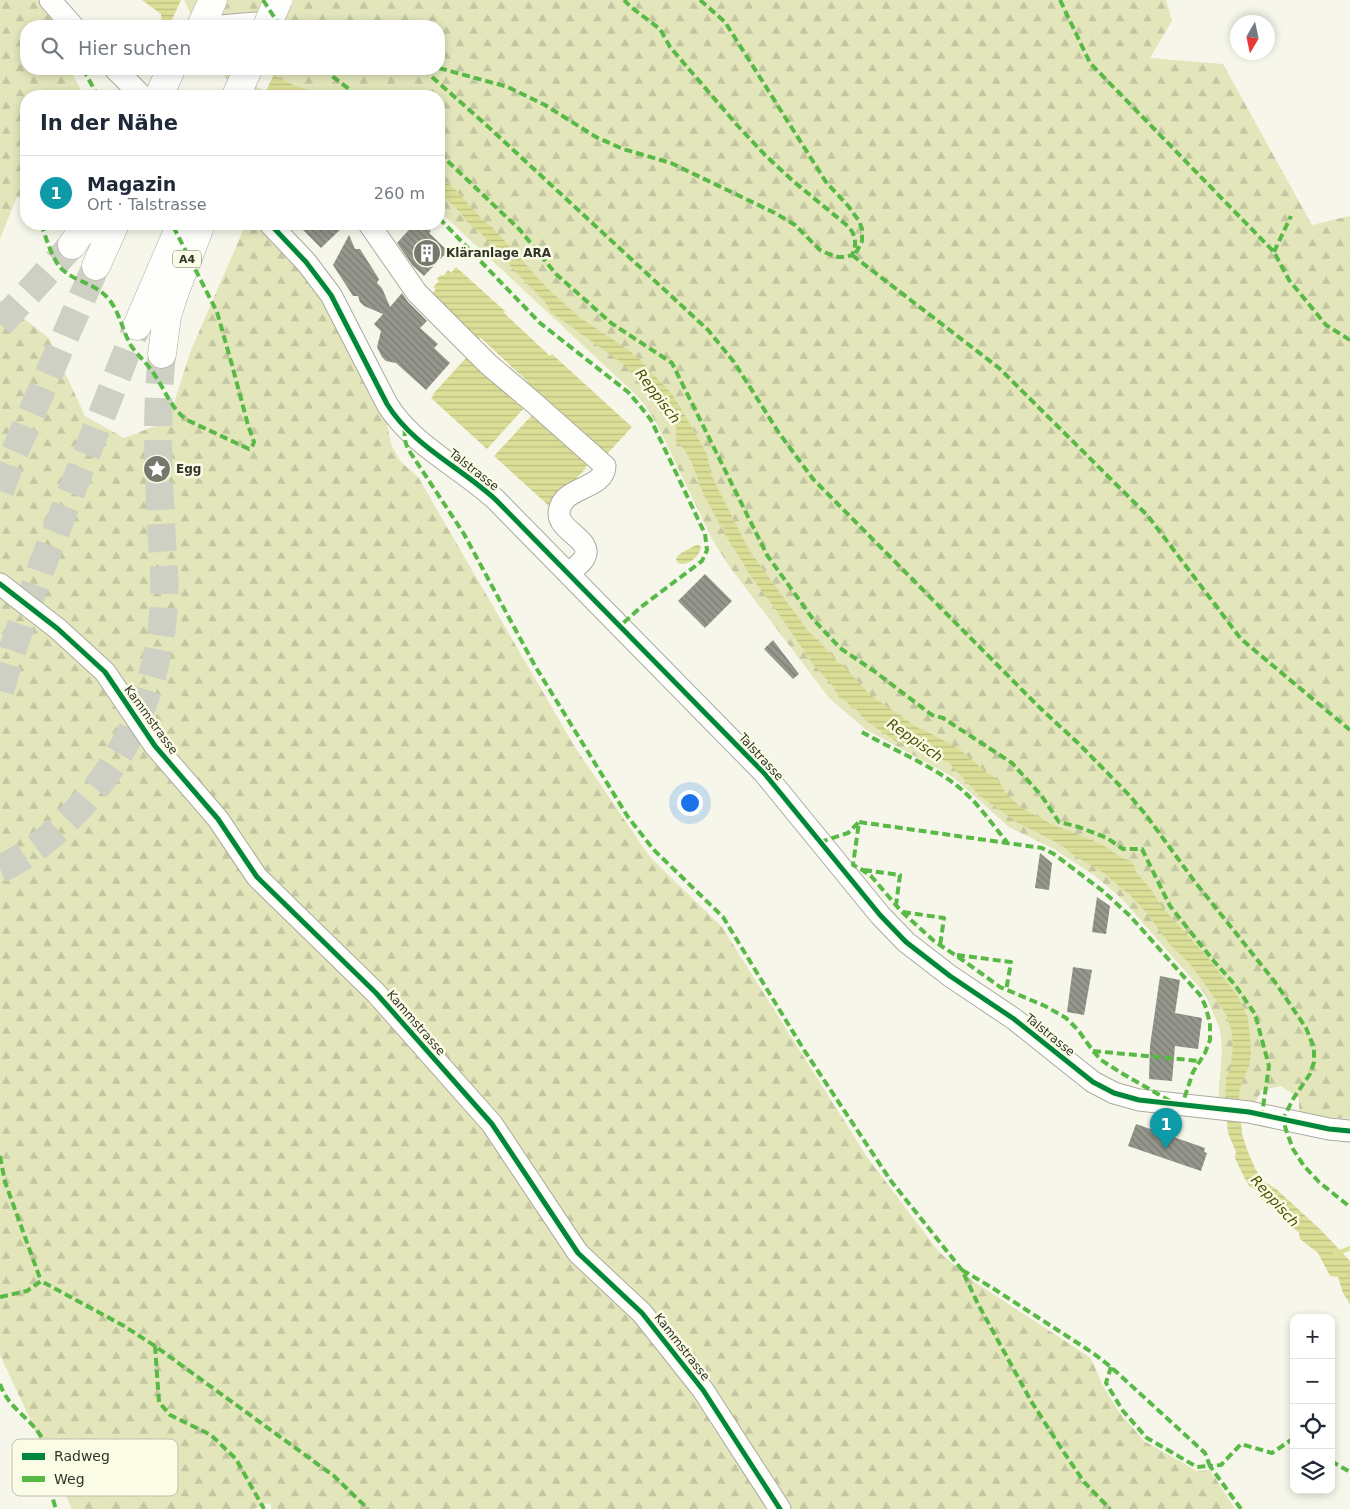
<!DOCTYPE html>
<html lang="de">
<head>
<meta charset="utf-8">
<style>
	:root { --surface:#fff; --page:#f6f6f7; --text:#1f2937; --muted:#747a83; --line:#e0e1e3; --accent:#d93025 }
	body { margin:0; font-family:"DejaVu Sans",sans-serif; background:var(--page); color:var(--text) }
	.controls { position:absolute; right:15px; bottom:15px; display:grid; overflow:hidden; border-radius:10px; box-shadow:0 2px 8px #0003 }
	.controls button { width:45px; height:45px; display:grid; place-items:center; padding:0; border:0; border-bottom:1px solid var(--line); background:var(--surface); color:var(--text); font:25px sans-serif }
	.compass { position:absolute; left:1230px; top:15px; width:45px; height:45px; border-radius:50%; background:var(--surface); box-shadow:0 2px 8px #0003; rotate:189deg }
	.you { position:absolute; left:689px; top:802px; width:18px; height:18px; margin:-12px; border:4px solid #fff; border-radius:50%; background:#1a73e8; box-shadow:0 0 0 8px #1a73e833 }
	.badge { display:grid; place-items:center; width:32px; height:32px; border-radius:50%; background:var(--accent); color:#fff; font-size:16px; font-weight:700 }
	.pin { position:absolute; translate:-50% -41px; filter:drop-shadow(0 1px 2px #0008) }
	.pin::after { content:''; position:absolute; top:26px; width:18px; height:15px; background:inherit; clip-path:polygon(0 0,100% 0,50% 100%) }
	.list { margin:0; padding:0; list-style:none }
	h2 { display:flex; justify-content:space-between; align-items:center; height:65px; margin:0; padding:0 20px; font-size:21px }
	h2 small { font-size:16px; font-weight:400; color:var(--muted) }
	.list li { display:grid; grid-template-columns:32px 1fr auto; gap:15px; align-items:center; box-sizing:border-box; height:75px; padding:0 20px; border-top:1px solid var(--line) }
	.list b { display:block; font-size:19px; white-space:nowrap }
	.list p { margin:0; font-size:16px; white-space:nowrap; color:var(--muted) }
	.list em { font-size:16px; font-style:normal; color:var(--muted) }
	.icon { flex:none; width:28px; height:28px; fill:none; stroke:currentColor; stroke-width:2; stroke-linecap:round; stroke-linejoin:round }
	.map { position:relative; flex:none; width:1350px; height:1509px; overflow:hidden }
	.search { position:absolute; background:var(--surface); box-shadow:0 2px 8px #0003; left:20px; top:20px; width:425px; height:55px; display:flex; align-items:center; gap:12px; box-sizing:border-box; padding:0 18px; border-radius:20px; color:var(--muted); font-size:19px }
	.panel { position:absolute; background:var(--surface); box-shadow:0 2px 8px #0003; left:20px; top:90px; width:425px; height:140px; border-radius:20px }
	.map>svg:first-child { display:block }
	.forest { fill:url(#forest-firs) }
	.water { fill:url(#water-rules) }
	.pier { fill:#f6f7ea }
	.lines { fill:none; stroke-linecap:round; stroke-linejoin:round }
	.stream { stroke:#dbde96; stroke-width:4.5 }
	.building { fill:url(#building-back-hatch) }
	.highway-tunnel { stroke:#cfd0c4; stroke-width:28; stroke-dasharray:28 14; stroke-linecap:butt }
	.minor-casing { stroke:#ababa1; stroke-width:23 }
	.highway-casing { stroke:#ababa1; stroke-width:29 }
	.minor { stroke:#fefefc; stroke-width:21 }
	.highway { stroke:#fefefc; stroke-width:28 }
	.highway-bridge-casing { stroke:#ababa1; stroke-width:29; stroke-linecap:butt }
	.highway-bridge { stroke:#fefefc; stroke-width:28 }
	.quiet { stroke:#58b947; stroke-width:4; stroke-dasharray:8 4; stroke-linecap:butt }
	.cycleway-casing { stroke:#fafce5; stroke-width:8 }
	.cycleway { stroke:#00873e; stroke-width:5 }
	.labels { text-anchor:middle; dominant-baseline:central; stroke-width:5; stroke-linejoin:round; paint-order:stroke }
	.shield { fill:#fafce5; stroke:#6e6f62; stroke-width:1 }
	.shield-label { font-size:11px; font-weight:bold; fill:#32332a }
	.poi-label { font-size:12px; font-weight:bold; fill:#32332a; stroke:#fafce5; text-anchor:start }
	.street-label { font-size:12px; fill:#32332a; stroke:#fafce5 }
	.water-label { font-size:14px; font-style:italic; fill:#4c4e00; stroke:#fafce5 }
	.key { fill:#fafce5; stroke:#bec0ad; stroke-width:1 }
	.key-label { font-size:14px; fill:#32332a }
</style>
</head>
<body>
<div class="map">
<svg width="1350" height="1509" viewBox="0 0 1350 1509">
	<defs>
		<pattern id="forest-firs" width="22" height="20" patternUnits="userSpaceOnUse" patternTransform="scale(1.25)"><rect width="22" height="20" fill="#e3e6ba"/><path d="M5 1l3.5 6h-7zM16 11l3.5 6h-7z" fill="#c3c6a0"/></pattern>
		<pattern id="water-rules" width="6" height="5" patternUnits="userSpaceOnUse" patternTransform="scale(1.25)"><rect width="6" height="5" fill="#dbde96"/><path d="M0 2.5h6" fill="none" stroke="#bcbf81"/></pattern>
		<pattern id="building-back-hatch" width="6" height="6" patternUnits="userSpaceOnUse" patternTransform="scale(1.25)"><rect width="6" height="6" fill="#95968c"/><path d="M-1 5l2 2M0 0l6 6M5-1l2 2" fill="none" stroke="#7a7b73"/></pattern>
	</defs>
	<rect width="100%" height="100%" fill="#f6f7ea"/>
	<path class="forest" d="M0 0H38L59 26H26V69H70L84 96H26V200L17 197 0 239Z
		M165 0H1166L1172 21 1150 58 1223 64 1312 225 1350 216V1119L1299 1115V1098L1281 1086 1262 1090 1253 1107 1218 1101 1222 1050 1220 1029 1205 994 1122 899 1095 876 1054 849 1009 827 953 777 865 729 829 698 729 566 712 539 657 424 645 405 633 392 439 211V96H240L219 69H439V26H186Z
		M246 224H259L298 265 331 310 385 414 391 444 400 461 418 477 576 749 650 857 722 927 867 1157 939 1252 973 1281 1091 1358 1102 1384 1119 1412 1144 1441 1197 1471 1210 1470 1235 1509H272L270 1503 253 1509H72L0 1355V300L49 338 85 416 124 438 168 421 191 350Z"/>
	<path class="water" d="M142 0H181L191 20 198 26H162L161 14Z
		M223 69H262L293 85 309 90 316 96H281Z
		M439 176 454 188 481 218 493 228 547 288 579 317 627 349 639 359 672 394 700 441 708 457V461L713 479 749 550 808 631 830 653 838 663 843 665 870 695 918 728 926 731 959 749 986 772 998 780 1007 795 1022 808 1055 826 1075 833 1104 846 1124 859 1130 860 1135 867 1136 872 1152 891 1162 907 1208 958 1237 995 1248 1018 1251 1049 1250 1064 1240 1087 1239 1096 1242 1134 1248 1152 1255 1168 1262 1180 1276 1189 1321 1230 1350 1261V1304L1343 1293 1338 1277 1330 1276 1318 1253 1300 1239 1299 1233 1280 1215 1276 1213 1267 1202 1262 1200 1255 1189 1250 1187 1245 1179 1235 1158 1236 1152 1228 1133 1225 1102 1226 1077 1230 1071 1233 1046 1231 1028 1226 1014 1192 966 1169 943 1146 912 1131 896 1105 874 1069 852 1062 845 1018 823 980 796 948 762 895 741C884 731 862 722 856 708L852 709 848 703 839 697 832 685 813 664 776 610 752 578 725 534 724 528 720 525C714 512 705 499 700 486 694 468 691 454 676 441V427L648 391 629 370 619 361 551 312 543 299 518 275C516 272 505 259 501 258L481 233 467 222 461 213 439 192Z
		M456 267 505 311 504 313 550 356 552 354 632 427 606 455 526 382 527 381 481 338 479 339 431 295 436 289 433 287 439 281 437 279 441 275 443 276 448 270 451 273Z
		M469 356 525 407 487 449 431 398 434 395 433 394 466 358 467 359Z
		M533 414 588 464 585 467 586 468 554 503 553 502 549 506 494 456Z
		M696 545H699L701 548C699 557 687 567 678 563L676 559 677 557 681 553Z"/>
	<path class="pier" d="M181 0H184L193 19 201 26H169Z
		M235 69H267L275 72 266 91 232 76Z"/>
	<g class="lines">
		<path class="stream" d="M1335 1254 1350 1248"/>
	</g>
	<path class="building" d="M297 224H346L321 248Z
		M414 224H423L431 231 429 233 448 251 424 276 413 266 397 243Z
		M349 235 355 249H360L379 279 377 283 382 288 390 307 402 293 408 302 427 321 420 328 438 344 434 348 450 363 426 390 396 363 386 361 382 357 377 347 381 331 374 324 383 314 364 306 360 302 358 296H353L333 265Z
		M705 574 732 601 705 628 678 601Z
		M773 640 799 674 793 679 764 649Z
		M1040 853 1052 863 1049 890 1035 888Z
		M1097 897 1110 906 1106 934 1092 932Z
		M1073 967 1092 970 1084 1015 1067 1012Z
		M1160 976 1180 980 1175 1013 1202 1018 1198 1049 1175 1046 1172 1081 1149 1079 1150 1046Z
		M1136 1124 1205 1148 1204 1152 1207 1153 1201 1171 1128 1146Z"/>
	<g class="lines">
		<path class="highway-tunnel" d="M0 324 72 245
			M0 491 12 458 96 266
			M0 691 10 657 40 571 137 326
			M0 869C38 851 69 822 95 789 137 737 160 671 164 604 166 578 162 550 161 524 158 467 156 410 162 354"/>
		<g class="minor-casing">
			<path id="minor" d="M50 0 73 26
				M220 26 255 23 276 26
				M115 69 142 96
				M270 224 306 262 331 295 387 404C412 445 460 467 495 499L764 773 880 915 906 942 950 976 1014 1019 1093 1082 1114 1093 1139 1100 1249 1112 1329 1129 1350 1131
				M369 224 417 293 488 364 533 402 605 466C604 491 561 485 559 513 558 532 597 540 583 560 579 565 573 569 569 574
				M0 584 58 629 105 672 155 746 218 819 257 877 376 993 492 1124 578 1253 642 1313 703 1390 780 1509"/>
		</g>
		<g class="highway-casing">
			<path id="highway" d="M201 26 213 0
				M159 96 171 69
				M236 96 248 69
				M72 245 87 224
				M96 266 115 224
				M137 326 181 224
				M162 354 167 316 174 294 199 229 200 224"/>
		</g>
		<use href="#minor" class="minor"/>
		<use href="#highway" class="highway"/>
		<g class="highway-bridge-casing">
			<path id="highway-bridge" d="M267 26 278 0"/>
		</g>
		<use href="#highway-bridge" class="highway-bridge"/>
		<path class="quiet" d="M263 0 280 26
			M700 0 725 22 826 182 849 207 859 221 862 229V241L857 251 852 255 999 368 1148 516 1241 639 1350 730
			M1060 0 1090 63 1274 252 1289 280 1326 325 1350 340
			M439 68 508 87 545 105 596 137 623 149 671 163 775 213 795 225 820 250 829 254 838 257H846L852 255C857 244 856 236 849 227L793 181 766 156 737 125 670 47 660 29 631 7 624 0
			M83 69 98 96
			M323 69 358 96
			M423 69 483 122 708 330 734 362 779 433 813 479 1039 707 1078 743 1130 796 1146 815 1195 882 1275 982 1306 1028 1314 1048V1062L1310 1074 1293 1099 1283 1119 1286 1130 1293 1149 1304 1166 1319 1182 1350 1207
			M439 153 520 230 556 274 611 323 672 363 767 555 813 619 840 648 874 671 932 715 943 718 1012 763 1041 795 1059 822 1079 827 1107 838 1123 849H1142L1170 906 1212 959 1235 985 1255 1014 1269 1066 1262 1114
			M25 205 26 206
			M439 218 540 323 628 392 640 406 651 420 705 534 707 550 702 561 641 607 620 626
			M41 224C46 237 53 263 64 271 80 284 97 283 111 302 120 315 123 331 130 344 136 354 145 361 152 371 164 387 170 408 187 420L249 449 252 447 254 442 248 425 232 365 217 312 172 224
			M1274 252 1291 216
			M405 428C404 438 405 444 410 452L464 534 535 666 628 817 653 849 723 917 804 1050 891 1181 962 1270 978 1304 1031 1401 1061 1448 1084 1482 1110 1509
			M862 732C891 749 929 764 956 785 976 800 991 823 1007 842
			M820 842 848 833 859 822
			M864 870 900 875 896 905
			M903 912 944 918 940 946
			M957 955 1011 962 1006 991
			M1093 1051 1200 1061
			M1170 1101 1123 1074 1101 1060 1093 1051 1078 1030 1066 1018 1045 1006 1000 987 964 961 934 941 901 911 871 876 861 869 853 865 859 822 1042 848 1054 854 1104 892 1131 917 1200 995 1205 1005 1210 1023V1040L1205 1053 1193 1072 1182 1105
			M0 1156 5 1182 41 1281
			M962 1270 991 1287 1093 1353 1111 1367 1205 1453 1210 1466 1197 1467 1147 1438 1123 1411 1106 1383 1111 1367
			M0 1297 27 1291 41 1281 124 1326 155 1346 334 1476 368 1509
			M155 1346 159 1402 170 1415 211 1435 236 1459 264 1509
			M0 1384C9 1410 32 1418 43 1440 52 1455 49 1472 51 1490 52 1496 54 1503 56 1509
			M1331 1461 1350 1472
			M1241 1509 1210 1466 1221 1465 1241 1444 1272 1453 1294 1438"/>
		<g class="cycleway-casing">
			<path id="cycleway" d="M270 224 306 262 331 295 387 404C412 445 460 467 495 499L764 773 880 915 906 942 950 976 1014 1019 1093 1082 1114 1093 1139 1100 1249 1112 1329 1129 1350 1131
				M0 584 58 629 105 672 155 746 218 819 257 877 376 993 492 1124 578 1253 642 1313 703 1390 780 1509"/>
		</g>
		<use href="#cycleway" class="cycleway"/>
	</g>
	<defs>
		<g id="building-disc" transform="scale(1.4375)"><circle r="9.5" fill="#77786d" stroke="#fafce5"/><path d="M-4-6H4V6H1V3H-1V6H-4ZM-2.5-4.3h1.7v1.8h-1.7ZM.8-4.3h1.7v1.8H.8ZM-2.5-1h1.7V.8h-1.7ZM.8-1h1.7V.8H.8Z" fill="#fff"/></g>
		<g id="sight-disc" transform="scale(1.4375)"><circle r="9.5" fill="#77786d" stroke="#fafce5"/><path d="M0-6L1.8-2.2L6-1.7L2.9 1.2L3.7 5.4L0 3.3L-3.7 5.4L-2.9 1.2L-6-1.7L-1.8-2.2Z" fill="#fff"/></g>
	</defs>
	<g fill-rule="evenodd">
		<use href="#building-disc" x="427" y="253"/>
		<use href="#sight-disc" x="157" y="469"/>
	</g>
	<g class="labels">
		<rect class="shield" x="173" y="250.5" width="28" height="17" rx="4"/>
		<g class="shield-label">
			<text x="187" y="259">A4</text>
		</g>
		<g class="poi-label">
			<text x="446" y="253">Kläranlage ARA</text>
			<text x="176" y="469">Egg</text>
		</g>
		<g class="street-label">
			<text transform="translate(474 470) rotate(38)">Talstrasse</text>
			<text transform="translate(151 720) rotate(54)">Kammstrasse</text>
			<text transform="translate(761 757) rotate(47)">Talstrasse</text>
			<text transform="translate(416 1023) rotate(49)">Kammstrasse</text>
			<text transform="translate(1050 1035) rotate(39)">Talstrasse</text>
			<text transform="translate(682 1347) rotate(52)">Kammstrasse</text>
		</g>
		<g class="water-label">
			<text transform="translate(658 396) rotate(53)">Reppisch</text>
			<text transform="translate(915 740) rotate(35)">Reppisch</text>
			<text transform="translate(1275 1201) rotate(48)">Reppisch</text>
		</g>
	</g>
	<rect x="12" y="1439" width="166" height="57" rx="8" class="key"/>
	<rect x="22" y="1453" width="23" height="7" fill="#00873e"/>
	<rect x="22" y="1476" width="23" height="6" fill="#58b947"/>
	<g class="key-label">
		<text x="54" y="1461">Radweg</text>
		<text x="54" y="1484">Weg</text>
	</g>
</svg>
<div class="controls">
<button>+</button>
<button>−</button>
<button><svg class="icon" aria-label="locate" viewBox="0 0 24 24"><circle cx="12" cy="12" r="6"/><path d="M12 2v4M12 18v4M2 12h4M18 12h4"/></svg></button>
<button><svg class="icon" aria-label="layers" viewBox="0 0 24 24"><path d="M12 4l9 5-9 5-9-5zM3 14l9 5 9-5"/></svg></button>
</div>
<svg class="compass" viewBox="-18 -18 36 36"><path d="M0-13l5 13h-10z" fill="#e53935"/><path d="M0 13l5-13h-10z" fill="#747a83"/></svg>
<div class="you"></div>
<div class="pin badge" style="left:1166px;top:1149px;background:#0f9aa8">1</div>
<div class="search"><svg class="icon" aria-label="search" viewBox="0 0 24 24"><circle cx="10" cy="10" r="6"/><path d="M15 15l6 6"/></svg>Hier suchen</div>
<section class="panel">
<h2>In der Nähe<small></small></h2>
<ul class="list">
<li><span class="badge" style="background:#0f9aa8">1</span><div><b>Magazin</b><p>Ort · Talstrasse</p></div><em>260 m</em></li>
</ul>
</section>
</div>
</body>
</html>
